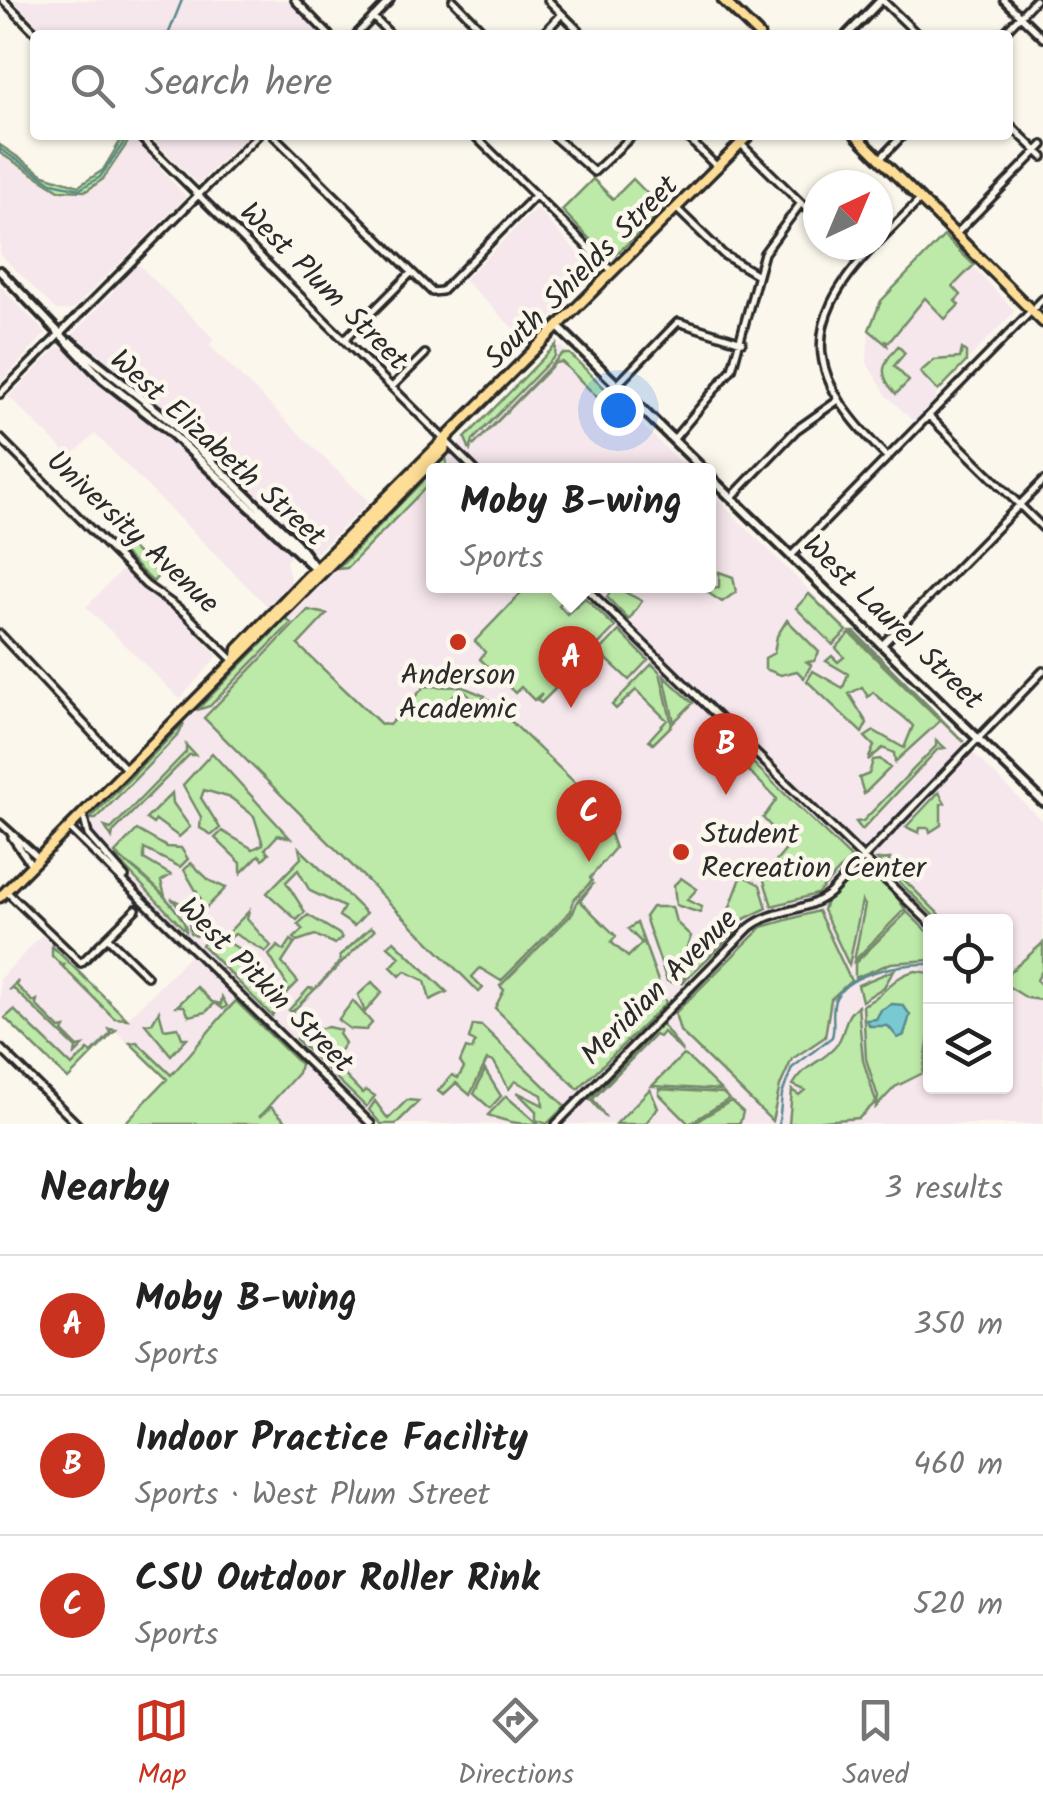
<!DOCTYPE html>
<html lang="en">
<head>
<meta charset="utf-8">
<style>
	:root { --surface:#fff; --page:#f6f6f6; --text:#222; --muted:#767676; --line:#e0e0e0; --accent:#c8321e }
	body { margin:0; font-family:Kalam,sans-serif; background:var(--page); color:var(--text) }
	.controls { position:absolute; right:30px; bottom:30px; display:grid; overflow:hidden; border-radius:10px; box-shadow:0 2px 8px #0004 }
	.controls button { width:90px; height:90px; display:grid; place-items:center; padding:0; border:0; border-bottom:2px solid var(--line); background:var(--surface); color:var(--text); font:50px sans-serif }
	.compass { position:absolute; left:803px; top:170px; width:90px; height:90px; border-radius:50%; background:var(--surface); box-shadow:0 2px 8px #0004; rotate:44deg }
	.you { position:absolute; left:618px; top:410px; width:35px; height:35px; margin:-25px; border:8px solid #fff; border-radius:50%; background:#1a73e8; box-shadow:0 0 0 15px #1a73e833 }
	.badge { display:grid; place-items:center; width:65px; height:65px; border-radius:50%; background:var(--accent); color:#fff; font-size:32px; font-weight:700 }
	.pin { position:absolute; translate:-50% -82px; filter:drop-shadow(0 2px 5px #0008) }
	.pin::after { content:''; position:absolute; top:52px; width:35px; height:30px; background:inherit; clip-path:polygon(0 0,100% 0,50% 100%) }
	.popup { position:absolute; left:426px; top:463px; width:290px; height:130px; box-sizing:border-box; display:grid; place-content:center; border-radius:10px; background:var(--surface); filter:drop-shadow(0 2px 8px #0005); font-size:32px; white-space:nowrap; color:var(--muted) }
	.popup b { font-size:38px; color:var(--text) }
	.popup::after { content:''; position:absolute; left:50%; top:100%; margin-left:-20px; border:20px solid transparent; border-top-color:var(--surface) }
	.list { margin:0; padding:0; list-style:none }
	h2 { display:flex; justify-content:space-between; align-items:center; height:130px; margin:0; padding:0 40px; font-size:42px }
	h2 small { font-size:32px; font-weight:400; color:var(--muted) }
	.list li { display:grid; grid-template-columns:65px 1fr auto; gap:30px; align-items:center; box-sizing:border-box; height:140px; padding:0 40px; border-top:2px solid var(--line) }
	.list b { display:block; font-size:38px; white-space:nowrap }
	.list p { margin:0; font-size:32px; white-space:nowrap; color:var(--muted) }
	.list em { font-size:32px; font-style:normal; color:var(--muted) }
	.icon { flex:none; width:55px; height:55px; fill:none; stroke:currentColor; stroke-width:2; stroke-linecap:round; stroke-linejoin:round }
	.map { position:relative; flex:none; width:1043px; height:1124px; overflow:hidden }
	.search { position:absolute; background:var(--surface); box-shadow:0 2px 8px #0004; left:30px; right:30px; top:30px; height:110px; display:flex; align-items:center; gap:25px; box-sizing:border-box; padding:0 35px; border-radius:10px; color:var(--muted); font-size:38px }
	.sheet { height:550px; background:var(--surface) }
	nav { display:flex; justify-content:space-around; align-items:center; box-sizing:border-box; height:140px; border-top:2px solid var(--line); background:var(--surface); font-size:28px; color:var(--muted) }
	nav a { display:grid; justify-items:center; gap:5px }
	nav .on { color:var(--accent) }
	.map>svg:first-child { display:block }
	.built { fill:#f6e7ec; fill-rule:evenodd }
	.green { fill:#bdeaa8; stroke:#748a6a; stroke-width:2.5 }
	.water { fill:#79c9d2; stroke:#5a8a8f; stroke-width:2.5 }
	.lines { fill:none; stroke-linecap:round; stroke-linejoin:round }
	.stream { stroke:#5a8a8f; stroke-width:2.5 }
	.street-casing { stroke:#2b2b2b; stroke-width:12 }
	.secondary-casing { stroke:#2b2b2b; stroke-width:14 }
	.primary-casing { stroke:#2b2b2b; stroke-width:15 }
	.street { stroke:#fbf7ec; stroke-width:5 }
	.secondary { stroke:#fbf7ec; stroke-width:6 }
	.primary { stroke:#fedd96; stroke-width:8 }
	.poi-dot { fill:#c8321e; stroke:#fbf7ec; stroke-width:4 }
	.labels { text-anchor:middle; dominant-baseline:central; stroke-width:9; stroke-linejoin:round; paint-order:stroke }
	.street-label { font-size:30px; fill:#2b2b2b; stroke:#fbf7ec }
	.poi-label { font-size:30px; fill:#2b2b2b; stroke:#fbf7ec }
</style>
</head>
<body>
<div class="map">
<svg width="1043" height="1124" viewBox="0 0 1043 1124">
	<rect width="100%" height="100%" fill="#fbf7ec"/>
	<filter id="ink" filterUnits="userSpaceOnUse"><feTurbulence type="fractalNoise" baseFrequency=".01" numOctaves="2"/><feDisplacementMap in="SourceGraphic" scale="20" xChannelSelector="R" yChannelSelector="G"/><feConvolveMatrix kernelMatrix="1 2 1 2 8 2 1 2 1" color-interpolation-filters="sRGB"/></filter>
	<g filter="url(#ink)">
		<path class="built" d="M13 0H287L323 35H48Z
			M148 135H247L198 184Z
			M132 136 186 197 72 310H56L0 254V153L59 190 86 191 103 179Z
			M536 208 597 273 527 342 464 280Z
			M944 236 1015 311 938 390 935 400 914 422 887 396 867 363 869 328 881 301Z
			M138 264 214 339 209 345 369 502 316 553 304 543 286 561 291 583 268 607 95 434 70 457 9 397 58 347 61 348Z
			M0 286 46 333 0 383Z
			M555 346 563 347 688 470H434V586H708L709 491 1043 822V1124H124L165 1079 116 1031 67 1081 0 1014V979L42 935 128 1018 190 956 70 839ZM930 922H1006V1086H930Z
			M122 570 182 618 218 656 180 699 86 607Z"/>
		<path class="green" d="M124 135 132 136 103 179 86 191 59 190 0 153V145L44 175 79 186 103 170Z
			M593 179 613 199 633 179 664 211 614 256 608 258 562 210Z
			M944 236 974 265 953 286 961 295 955 301 959 305 945 319 925 298 889 342 886 341 887 345 869 330 881 301Z
			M556 345 555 356 473 440 470 450 465 438Z
			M898 346 905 353 894 366 909 381 896 394C878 375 881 364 898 346Z
			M962 349 966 352V362L938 391 920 372 934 360 960 358Z
			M562 354H570L628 411 618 418 562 362 555 363 473 446Z
			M446 456 447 466 434 470 433 480 347 568 338 569Z
			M127 543 159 575 153 582 120 550Z
			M719 572 733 577 736 592 722 602 701 588 719 587Z
			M523 586H572L575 588 559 605 567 614 585 598 615 627 591 652 586 648 553 681 555 689 541 703 537 700 542 693 534 700 521 687 515 693 480 659 485 652 475 641 525 589Z
			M613 586 642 601 629 620 607 597Z
			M809 594 847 631 833 645 796 608Z
			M308 610 327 614 298 645 381 724 389 725 425 686 463 687 485 696 477 704 465 692H457L442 706 441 715 463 700 484 720 478 711 488 699 601 808 615 848 590 878 592 881 574 899 571 911 501 981 480 968 472 977 483 988 479 992 204 718Z
			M286 619 291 623 210 706 197 710Z
			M787 620 819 652 814 661 807 662 811 665 804 678 797 671 781 675 765 669V658L774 653 777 636Z
			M619 631 648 660 629 680 599 652Z
			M851 632H855L964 742Z
			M850 633 940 721 895 762 894 753 883 748 868 760 874 746 865 737 874 731 904 748 913 726C900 711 886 706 873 692L868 697 862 687 849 694 867 723 862 733 807 681 813 671 843 688 848 674 826 661 832 656 838 662 844 657 836 648Z
			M652 664 660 672 672 725 653 744 649 740 667 720 636 690 616 709 612 705Z
			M664 676 693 703 674 722Z
			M184 723 179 734 96 819H90Z
			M723 734 851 858 817 894 772 906 763 877 789 846 763 818 777 799 723 745 709 753Z
			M936 740 945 748 938 749 862 830 856 822 863 821 936 746Z
			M186 745 195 755H189L113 832 112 838 105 827 111 829 186 752Z
			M212 753 290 838 278 835 265 849 269 853 263 859 259 855 241 873V863L215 838 222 831 253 849 263 844 254 816 231 798 204 790 201 798 220 828 212 835 200 828 201 817 183 785Z
			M880 759 890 768 864 794 859 778 869 774 873 760Z
			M939 792 945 803 941 804V825L930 832 929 828H920L919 833 906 827Z
			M172 793 173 803 190 827 179 837 156 820 153 824 146 819Z
			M137 830 167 847 181 848 188 859 180 867 144 849V859L171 875 161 881 165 896 115 853Z
			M299 848 366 913 354 926 339 916 344 907 310 891 298 870 286 882 305 912 297 920 267 893 301 858Z
			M115 857C132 861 188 915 186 931Z
			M890 859 888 864 946 921H939L877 860Z
			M191 863 210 881 226 888 202 912 198 908 202 901 184 870Z
			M861 868 894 893 905 909 854 961 865 905 862 901 849 965 823 910 827 898Z
			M742 875 760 885 767 908 736 923 727 915Z
			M681 878 697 889 687 900 702 907 700 913 676 905 674 885Z
			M594 883 580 901 616 936 611 942 628 957 642 943 628 929 637 923 666 1003 578 1089 495 1008 504 990 500 986 573 913 578 900Z
			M171 898 200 914 202 929 196 936 190 933 189 920Z
			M652 907H672L676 922 691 936 674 983 667 981 645 917Z
			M249 911 247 919 271 946 266 952 235 934 226 941 252 957 240 961 242 968 259 975 267 994 281 999 272 1016 202 945 208 936 221 940Z
			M818 911 851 981 831 999 825 1037 792 1059 780 1086 772 1121 680 1031 675 1013 762 927Z
			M907 912 930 934V960L891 963 855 978V963Z
			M308 915 339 934 342 938 335 944 315 935 297 941 294 938 303 930 298 924Z
			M721 925 734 933 681 984 705 934 718 932Z
			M371 927 375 930 292 1012 289 1010 309 988 315 989 341 961 340 956Z
			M291 940 295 943 282 963 298 982 284 996 281 992 287 985 269 955 278 946 284 951Z
			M394 941 447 992 430 1000 425 981 405 971 400 976 391 967 400 957 388 946Z
			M1043 943V969L1037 980 1043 988 1042 1000 1027 998 1006 985V975Z
			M52 946 127 1019 114 1018 63 967 65 964 62 966 52 956Z
			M894 970 884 987 862 1001 858 985Z
			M916 971 930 973V1031L923 1073 895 1087 876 1107 878 1097 866 1059 863 1005C885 996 892 975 916 971Z
			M18 981 16 985 33 1002 37 1000 36 1005 60 1029 65 1028 63 1032 78 1047 83 1046 75 1054 76 1048 13 988 9 990Z
			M372 982 382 992 365 1012 358 995Z
			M197 987 212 1002 221 1004 222 997 227 1006 223 1009 215 1003 206 1012 189 1016 184 1006H177Z
			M236 1001 300 1064 298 1073 259 1117 271 1107 289 1124H124L167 1079 130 1043 137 1042 171 1075C195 1050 212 1025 236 1001Z
			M353 1001 372 1023 366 1030 350 1029 338 1020Z
			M858 1006 863 1060 876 1102 859 1118 789 1124 792 1090 799 1095 805 1090 793 1085C804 1065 821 1063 835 1047 847 1033 842 1016 858 1006Z
			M14 1010 72 1066 88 1050 92 1053 111 1033 109 1029 116 1030 68 1079 5 1018Z
			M159 1011 164 1029 178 1027 182 1038H187L171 1055 145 1024 152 1023Z
			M662 1024 683 1052 663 1032 659 1037 655 1035 593 1099 606 1118 590 1099Z
			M473 1025 482 1026 565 1106 547 1124 536 1120V1111L517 1092 543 1105 542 1095 515 1081 509 1089 494 1062 487 1060 470 1095 456 1083 443 1095 438 1091 452 1075 458 1078 464 1068 460 1062 466 1048 472 1050 475 1042 469 1039Z
			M328 1027 341 1030 339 1034 345 1043 332 1062 362 1093 366 1090 375 1096 366 1107 296 1039 304 1031Z
			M683 1055 686 1056 721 1090 652 1086Z
			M485 1070 501 1096 490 1108 474 1094Z
			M650 1089 658 1108 645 1124H616Z
			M659 1089 723 1093 729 1099 689 1124 659 1094Z
			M506 1096 538 1124C514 1124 506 1121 488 1115Z
			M407 1100 419 1101 396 1124H381L369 1110 375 1101 388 1119Z
			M731 1101 743 1112 740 1123 692 1124Z"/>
		<path class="water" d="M892 1004 903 1005 910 1015 904 1035 898 1038 888 1026H870L866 1020 876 1019 881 1010Z"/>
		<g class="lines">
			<path class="stream" d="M168 35 182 0
				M0 149 52 183 80 189 100 177 129 135
				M779 1124 782 1094 792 1068 832 1037C836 1025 830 1009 836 998 849 972 905 963 930 964"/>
			<g class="street-casing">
				<path id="street" d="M3 0 38 35
					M295 0 329 35
					M453 0 487 35
					M548 0 583 35
					M882 0 918 35
					M1004 0 1043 38
					M373 17 391 35
					M356 35 390 0
					M542 35 562 14
					M1002 35 1035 0
					M1008 123 1043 157
					M138 135 475 470
					M273 135 432 292 442 291 536 195
					M474 135 612 271
					M552 135 594 172 633 135
					M685 135 718 168
					M741 144 818 220
					M881 158 903 135
					M677 209 724 255 756 274
					M956 234 1043 145
					M878 242 921 199
					M844 245 860 261
					M875 245C793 329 811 382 888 458
					M344 340 411 273
					M617 385 678 322 742 342
					M392 387 425 354
					M0 394 258 135
					M929 416 1043 528
					M0 438 146 585 185 613 233 660
					M673 440 732 369 764 253 801 203
					M731 498 796 430 837 401
					M791 556 1043 299
					M584 586 930 923
					M0 634 126 769
					M882 645 1043 481
					M83 814 88 835 125 877
					M0 823 39 858
					M69 828 371 1124
					M12 837 31 864
					M6 891 81 963 136 909
					M108 938 147 976
					M0 1048 77 1124
					M556 1124 750 927C775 908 806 913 830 893L1043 671"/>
			</g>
			<g class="secondary-casing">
				<path id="secondary" d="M847 35 881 0
					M0 271 103 379 167 429 318 571
					M559 328 704 470
					M71 342 170 421 297 544 314 566
					M708 475 1043 802"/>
			</g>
			<g class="primary-casing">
				<path id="primary" d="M723 0 759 35
					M856 135 1043 322
					M237 656 238 649 305 579 749 135
					M0 897 444 450 446 442"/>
			</g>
			<use href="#street" class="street"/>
			<use href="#secondary" class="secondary"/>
			<use href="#primary" class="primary"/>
		</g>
	</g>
	<g class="poi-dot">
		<circle cx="458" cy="642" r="10"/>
		<circle cx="681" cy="852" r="10"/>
	</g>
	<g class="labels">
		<g class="street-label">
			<text transform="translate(582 273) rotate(-45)">South Shields Street</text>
			<text transform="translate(323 287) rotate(45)">West Plum Street</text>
			<text transform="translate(217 449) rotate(42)">West Elizabeth Street</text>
			<text transform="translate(132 533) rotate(43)">University Avenue</text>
			<text transform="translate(892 623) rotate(44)">West Laurel Street</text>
			<text transform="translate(265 986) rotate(45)">West Pitkin Street</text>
			<text transform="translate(660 988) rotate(-45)">Meridian Avenue</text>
		</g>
		<g class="poi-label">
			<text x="458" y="676">Anderson<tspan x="458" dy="34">Academic</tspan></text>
			<text x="701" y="835" text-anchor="start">Student<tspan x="701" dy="34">Recreation Center</tspan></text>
		</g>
	</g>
</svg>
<div class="controls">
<button><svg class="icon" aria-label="locate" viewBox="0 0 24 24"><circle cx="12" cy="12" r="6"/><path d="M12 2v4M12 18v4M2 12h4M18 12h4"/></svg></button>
<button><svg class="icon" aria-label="layers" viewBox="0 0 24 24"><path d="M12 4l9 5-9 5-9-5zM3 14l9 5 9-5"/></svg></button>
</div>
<svg class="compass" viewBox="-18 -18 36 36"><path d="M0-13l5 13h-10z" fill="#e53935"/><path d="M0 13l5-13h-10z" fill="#767676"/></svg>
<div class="you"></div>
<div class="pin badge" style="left:571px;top:708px">A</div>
<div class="popup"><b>Moby B-wing</b>Sports</div>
<div class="pin badge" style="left:726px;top:795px">B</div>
<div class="pin badge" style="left:589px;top:862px">C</div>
<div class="search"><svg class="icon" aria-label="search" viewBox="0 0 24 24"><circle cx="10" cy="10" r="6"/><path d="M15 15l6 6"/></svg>Search here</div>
</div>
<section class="sheet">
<h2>Nearby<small>3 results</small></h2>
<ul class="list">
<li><span class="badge">A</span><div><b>Moby B-wing</b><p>Sports</p></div><em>350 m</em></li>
<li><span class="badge">B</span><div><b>Indoor Practice Facility</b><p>Sports · West Plum Street</p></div><em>460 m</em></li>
<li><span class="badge">C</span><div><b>CSU Outdoor Roller Rink</b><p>Sports</p></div><em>520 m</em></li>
</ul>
</section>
<nav>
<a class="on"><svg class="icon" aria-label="map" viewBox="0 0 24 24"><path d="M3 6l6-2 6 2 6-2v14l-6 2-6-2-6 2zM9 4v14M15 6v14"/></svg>Map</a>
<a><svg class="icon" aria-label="directions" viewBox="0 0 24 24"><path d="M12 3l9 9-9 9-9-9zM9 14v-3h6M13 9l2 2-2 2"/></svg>Directions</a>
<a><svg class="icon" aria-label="saved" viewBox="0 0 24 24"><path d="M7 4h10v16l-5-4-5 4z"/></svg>Saved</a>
</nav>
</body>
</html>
